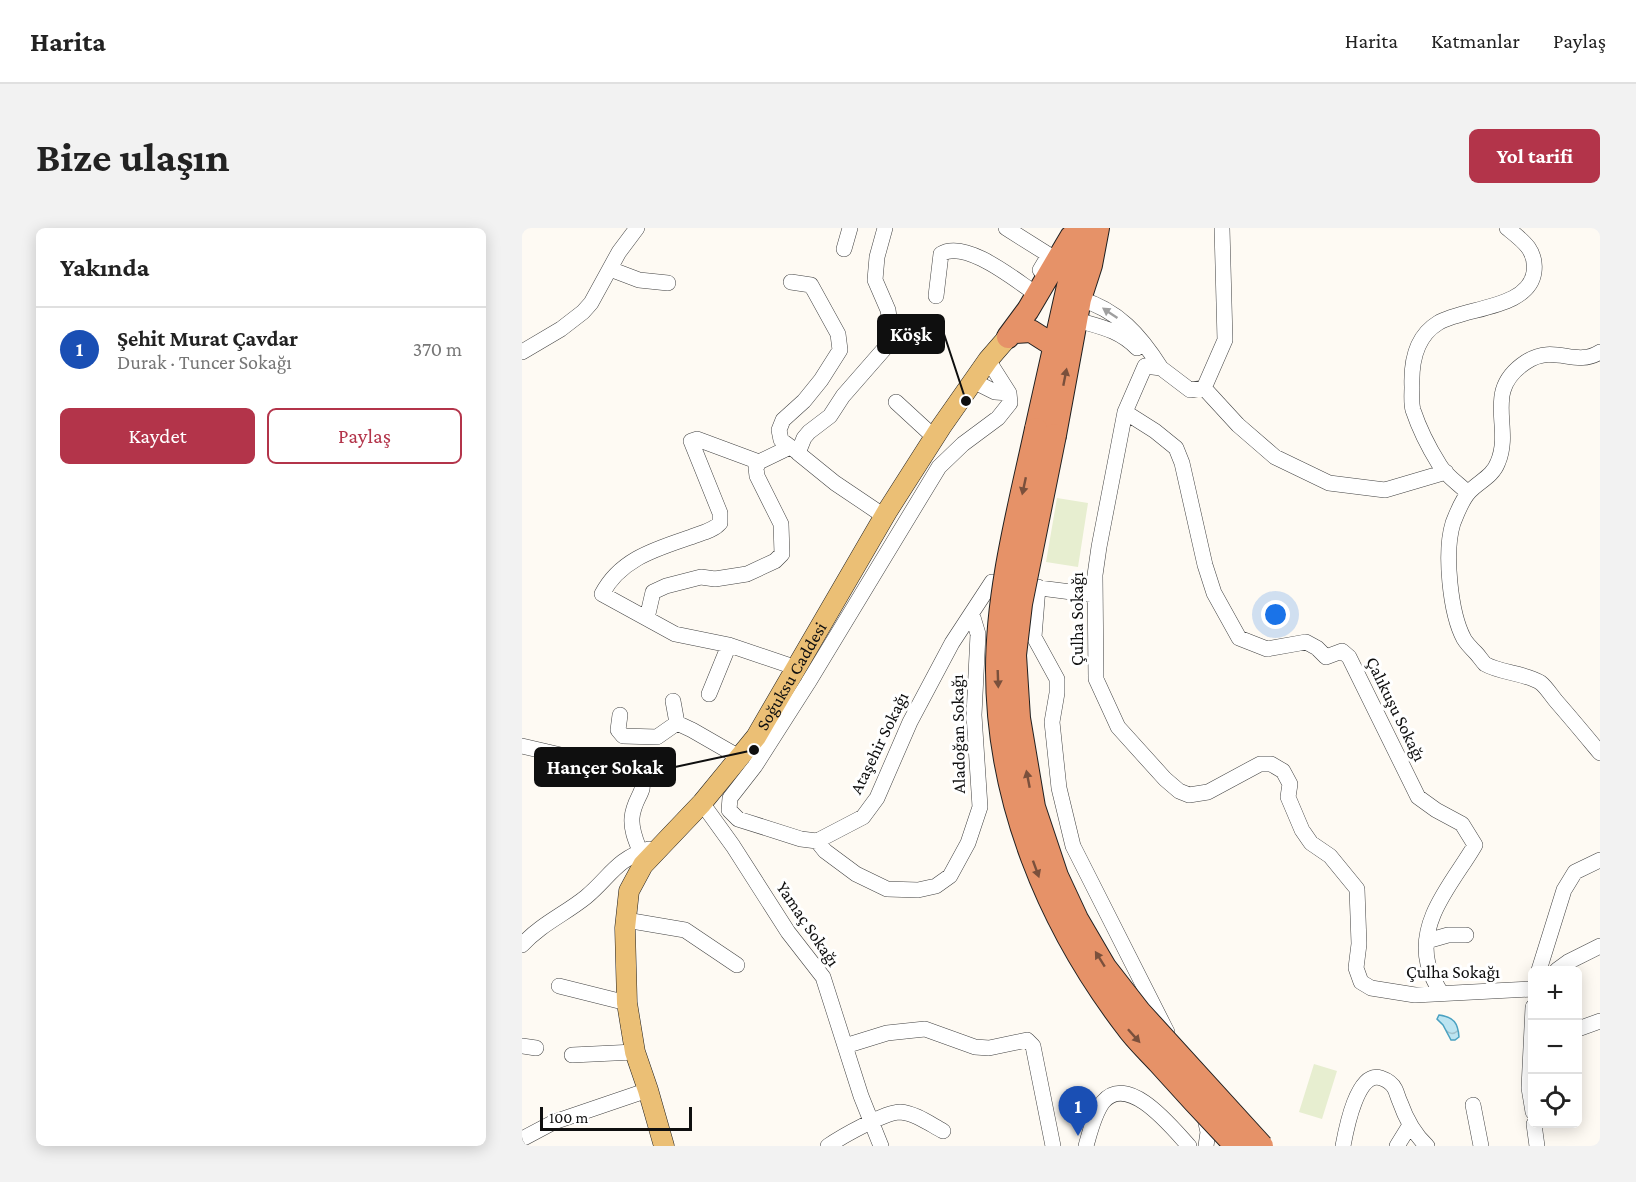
<!DOCTYPE html>
<html lang="tr">
<head>
<meta charset="utf-8">
<style>
	:root { --surface:#fff; --page:#f2f2f2; --text:#222; --muted:#767676; --line:#e0e0e0; --accent:#b3344a }
	body { margin:0; font-family:"Crimson Pro",serif; background:var(--page); color:var(--text) }
	.controls { position:absolute; right:18px; bottom:18px; display:grid; overflow:hidden; border-radius:9px; box-shadow:0 3px 15px #0003 }
	.controls button { width:54px; height:54px; display:grid; place-items:center; padding:0; border:0; border-bottom:2px solid var(--line); background:var(--surface); color:var(--text); font:30px sans-serif }
	.scale { position:absolute; left:18px; bottom:15px; width:152px; box-sizing:border-box; padding-left:6px; border:3px solid #0f0f0f; border-top:0; font-size:16px; line-height:21px; white-space:nowrap; color:#0f0f0f; -webkit-text-stroke:4px #fff; paint-order:stroke }
	.you { position:absolute; left:754px; top:387px; width:21px; height:21px; margin:-15px; border:4px solid #fff; border-radius:50%; background:#1a73e8; box-shadow:0 0 0 9px #1a73e833 }
	.badge { display:grid; place-items:center; width:39px; height:39px; border-radius:50%; background:var(--accent); color:#fff; font-size:20px; font-weight:700 }
	.pin { position:absolute; translate:-50% -50px; filter:drop-shadow(0 2px 3px #0008) }
	.pin::after { content:''; position:absolute; top:32px; width:21px; height:18px; background:inherit; clip-path:polygon(0 0,100% 0,50% 100%) }
	.list { margin:0; padding:0; list-style:none }
	h2 { display:flex; justify-content:space-between; align-items:center; height:78px; margin:0; padding:0 24px; font-size:26px }
	h2 small { font-size:20px; font-weight:400; color:var(--muted) }
	.list li { display:grid; grid-template-columns:39px 1fr auto; gap:18px; align-items:center; box-sizing:border-box; height:84px; padding:0 24px; border-top:2px solid var(--line) }
	.list b { display:block; font-size:22px; white-space:nowrap }
	.list p { margin:0; font-size:20px; white-space:nowrap; color:var(--muted) }
	.list em { font-size:20px; font-style:normal; color:var(--muted) }
	.actions { display:flex; gap:12px; padding:18px 24px }
	.actions a { flex:1; padding:14px 0; border:2px solid var(--accent); border-radius:9px; text-align:center; font-size:21px; color:var(--accent) }
	.actions .main { background:var(--accent); color:#fff }
	.icon { flex:none; width:33px; height:33px; fill:none; stroke:currentColor; stroke-width:2; stroke-linecap:round; stroke-linejoin:round }
	.map { position:relative; flex:none; width:1078px; height:918px; overflow:hidden; border-radius:9px }
	header { display:flex; align-items:center; gap:36px; box-sizing:border-box; height:84px; padding:0 30px; background:var(--surface); border-bottom:2px solid var(--line) }
	header strong { font-size:28px }
	nav { display:flex; gap:33px; margin-inline-start:auto; font-size:21px }
	.intro { display:flex; align-items:center; justify-content:space-between; box-sizing:border-box; height:144px; padding:0 36px }
	h1 { margin:0; font-size:42px }
	.button { padding:15px 27px; border-radius:9px; background:var(--accent); color:#fff; font-size:21px; font-weight:700 }
	main { display:flex; gap:36px; padding:0 36px }
	aside { flex:1; background:var(--surface); border-radius:9px; box-shadow:0 3px 15px #0003 }
	.map>svg:first-child { display:block }
	.pitch { fill:#e7eed0 }
	.water { fill:url(#water-waves); stroke:#4aa1c1; stroke-width:1.5 }
	.lines { fill:none; stroke-linecap:round; stroke-linejoin:round }
	.minor-casing { stroke:#424242; stroke-width:16 }
	.major-casing { stroke:#202020; stroke-width:21 }
	.highway-casing { stroke:#202020; stroke-width:24 }
	.minor { stroke:#fff; stroke-width:15 }
	.major { stroke:#ebbf75; stroke-width:20 }
	.highway { stroke:#e69268; stroke-width:22 }
	.highway-bridge-casing { stroke:#202020; stroke-width:24; stroke-linecap:butt }
	.highway-bridge { stroke:#e69268; stroke-width:22 }
	.oneway { fill:#9f9f9f }
	.oneway2 { fill:#7a503c }
	.labels { text-anchor:middle; dominant-baseline:central; stroke-width:6; stroke-linejoin:round; paint-order:stroke }
	.street-label { font-size:18px; fill:#0f0f0f; stroke:#fff }
	.leader { fill:none; stroke:#0f0f0f; stroke-width:2 }
	.callout-dot { fill:#0f0f0f; stroke:#fff; stroke-width:2 }
	.callout { fill:#0f0f0f; stroke:#0f0f0f; stroke-width:2 }
	.callout-label { font-size:20px; text-anchor:middle; font-weight:bold; fill:#fff }
</style>
</head>
<body>
<header>
<strong>Harita</strong>
<nav><a>Harita</a><a>Katmanlar</a><a>Paylaş</a></nav>
</header>
<div class="intro"><h1>Bize ulaşın</h1><a class="button">Yol tarifi</a></div>
<main>
<aside>
<h2>Yakında<small></small></h2>
<ul class="list">
<li><span class="badge" style="background:#1a4fb4">1</span><div><b>Şehit Murat Çavdar</b><p>Durak · Tuncer Sokağı</p></div><em>370 m</em></li>
</ul>
<div class="actions"><a class="main">Kaydet</a><a>Paylaş</a></div>
</aside>
<div class="map">
<svg width="1078" height="918" viewBox="0 0 1078 918">
	<defs>
		<pattern id="water-waves" width="16" height="10" patternUnits="userSpaceOnUse" patternTransform="scale(1.5)"><rect width="16" height="10" fill="#bce4f1"/><path d="M0 5q4-4 8 0t8 0" fill="none" stroke="#a0c2cd"/></pattern>
	</defs>
	<rect width="100%" height="100%" fill="#fefaf3"/>
	<path class="pitch" d="M535 270 566 275 556 339 524 334Z
		M792 836 815 843 800 891 777 884Z"/>
	<path class="water" d="M917 787C932 789 936 795 937 809L933 812H929L921 797 915 791Z"/>
	<g class="lines">
		<g class="minor-casing">
			<path id="minor" d="M484 0 527 27 518 42
				M322 21 328 0
				M88 41 117 52 146 55
				M269 54 289 57 316 106 318 122 299 152 282 173 261 192 257 202 259 212 274 223
				M414 68 419 26C442 12 487 47 507 61
				M558 71C596 82 618 107 639 140
				M555 92C579 99 597 102 615 120
				M0 124 39 101 61 84 69 75 97 24 115 0
				M1078 124C1053 140 1033 115 1004 134 960 163 991 198 976 234 971 248 958 253 948 263 940 271 935 285 931 295 922 324 928 385 942 411 945 416 950 421 954 425 957 428 960 433 963 436 978 445 1004 445 1019 455 1024 459 1029 467 1034 473 1049 490 1063 507 1078 525
				M466 132 487 165 488 175 476 190 441 216 417 239 286 455 233 538 208 570 207 582 216 591 279 611 295 613 341 589 355 570 388 494 430 415 470 354 573 367
				M623 138 603 184 577 319 573 347 574 451 596 499 643 551 657 563 667 567 686 564 738 536H749L761 543 768 556 766 569 780 602 789 615 808 628 835 661 837 716 834 740 839 754 849 760 893 767 1011 761
				M623 138 639 140 668 162 682 160 716 197 753 229 807 255 863 262 924 244
				M451 153 473 164 487 165
				M682 160 703 112 700 0
				M374 174 412 209
				M603 184 633 203 654 220 660 235 683 337 692 365 717 410 745 421 784 414 795 420 804 429 820 423 827 429 896 569 914 582 940 596 953 617C933 652 895 691 906 736 908 747 914 756 919 765
				M237 234 175 211 169 213 198 285V295C191 303 179 305 169 309 134 321 98 331 80 366L153 406 207 417 275 440
				M946 265C937 256 923 247 917 236 907 220 897 200 891 182 889 175 890 166 890 159 889 135 893 109 916 95 943 79 1007 81 1012 44 1015 22 1000 12 985 0
				M362 288 313 255 276 225 282 210 287 204 308 188 321 168 363 120 369 103 366 82 353 52 355 29 363 0
				M516 359 512 409 535 451V465L530 494 537 560 551 618 645 804
				M125 390 131 364 144 358 179 349 193 351 225 346 253 333 260 326 259 296 235 248 234 240 237 234 268 219
				M187 466 207 417
				M151 473 155 495
				M98 487 96 502 101 508 135 509 155 495 170 502 217 529
				M0 518 99 541C138 557 112 563 110 590 109 602 114 613 118 623
				M180 575 211 618 266 704 301 749 339 868 359 918
				M295 613 303 623 334 646 365 661 396 662 414 658 428 648 446 615 458 579 452 487 456 406 450 386
				M104 692 163 702 215 737
				M905 713 926 707H944
				M0 717C19 696 43 686 64 669 88 649 94 631 127 621
				M1017 742 1042 662 1053 644 1078 632
				M1035 742 1046 734 1078 718
				M37 758 105 775
				M1011 779 1007 860 1011 884
				M1056 801 1078 793
				M0 818 14 820
				M323 818 365 805 403 801 453 819 467 820 505 812 511 818 531 918
				M50 827 113 824
				M951 877 959 918
				M682 886 686 904 684 918
				M1012 896 1015 918
				M0 911 32 894 126 862
				M306 918C319 909 363 884 378 884 393 885 408 896 421 903
				M564 918C568 904 572 886 581 874 606 843 652 902 667 918
				M821 918C824 902 835 842 859 850 865 852 870 855 873 861 875 865 876 870 878 874 884 891 892 906 905 918
				M875 918 888 897"/>
		</g>
		<g class="major-casing">
			<g id="major">
				<path id="s1" d="M142 918 126 862 113 824 105 775 103 700 107 663 121 637 180 575 234 509 366 282 419 199 466 132 486 109"/>
			</g>
		</g>
		<g class="highway-casing">
			<path id="highway" d="M493 104 509 103 531 117
				M486 109 506 82 549 9
				M514 201 559 0
				M533 207 558 71 569 37 576 0"/>
		</g>
		<use href="#minor" class="minor"/>
		<use href="#major" class="major"/>
		<use href="#highway" class="highway"/>
		<g class="highway-bridge-casing">
			<path id="highway-bridge" d="M514 201C497 280 475 361 475 442 475 571 526 696 604 798 613 811 626 823 637 835 662 863 688 891 714 918
				M533 207 499 376 493 427 497 490 512 579 535 648 555 691 583 739 618 784 740 918"/>
		</g>
		<use href="#highway-bridge" class="highway-bridge"/>
	</g>
	<defs><path id="oneway-solid" d="M-6-.8H1V-3.2L6.5 0L1 3.2V.8H-6Z" transform="scale(1.5)"/></defs>
	<use class="oneway" href="#oneway-solid" transform="translate(588 85) rotate(-146)"/>
	<g class="oneway2">
		<use href="#oneway-solid" transform="translate(543 149) rotate(-79)"/>
		<use href="#oneway-solid" transform="translate(502 258) rotate(102)"/>
		<use href="#oneway-solid" transform="translate(476 451) rotate(88)"/>
		<use href="#oneway-solid" transform="translate(506 551) rotate(-101)"/>
		<use href="#oneway-solid" transform="translate(514 641) rotate(70)"/>
		<use href="#oneway-solid" transform="translate(578 731) rotate(-122)"/>
		<use href="#oneway-solid" transform="translate(612 808) rotate(48)"/>
	</g>
	<g class="labels">
		<g class="street-label">
			<text transform="translate(555 391) rotate(-90)">Çulha Sokağı</text>
			<text stroke="none"><textPath href="#s1" startOffset="531">Soğuksu Caddesi</textPath></text>
			<text transform="translate(874 481) rotate(64)">Çalıkuşu Sokağı</text>
			<text transform="translate(436 506) rotate(-91)">Aladoğan Sokağı</text>
			<text transform="translate(357 515) rotate(-64)">Ataşehir Sokağı</text>
			<text transform="translate(286 696) rotate(56)">Yamaç Sokağı</text>
			<text x="931" y="744">Çulha Sokağı</text>
		</g>
	</g>
	<path class="leader" d="M444 173L422 106M232 522L153 539"/>
	<g class="callout-dot">
		<circle cx="444" cy="173" r="6"/>
		<circle cx="232" cy="522" r="6"/>
	</g>
	<g class="callout">
		<rect x="356" y="87" width="66" height="38" rx="6"/>
		<rect x="13" y="520" width="140" height="38" rx="6"/>
	</g>
	<g class="callout-label">
		<text x="389" y="113">Köşk</text>
		<text x="83" y="546">Hançer Sokak</text>
	</g>
</svg>
<div class="controls">
<button>+</button>
<button>−</button>
<button><svg class="icon" aria-label="locate" viewBox="0 0 24 24"><circle cx="12" cy="12" r="6"/><path d="M12 2v4M12 18v4M2 12h4M18 12h4"/></svg></button>
</div>
<div class="scale">100 m</div>
<div class="you"></div>
<div class="pin badge" style="left:556px;top:908px;background:#1a4fb4">1</div>
</div>
</main>
</body>
</html>
